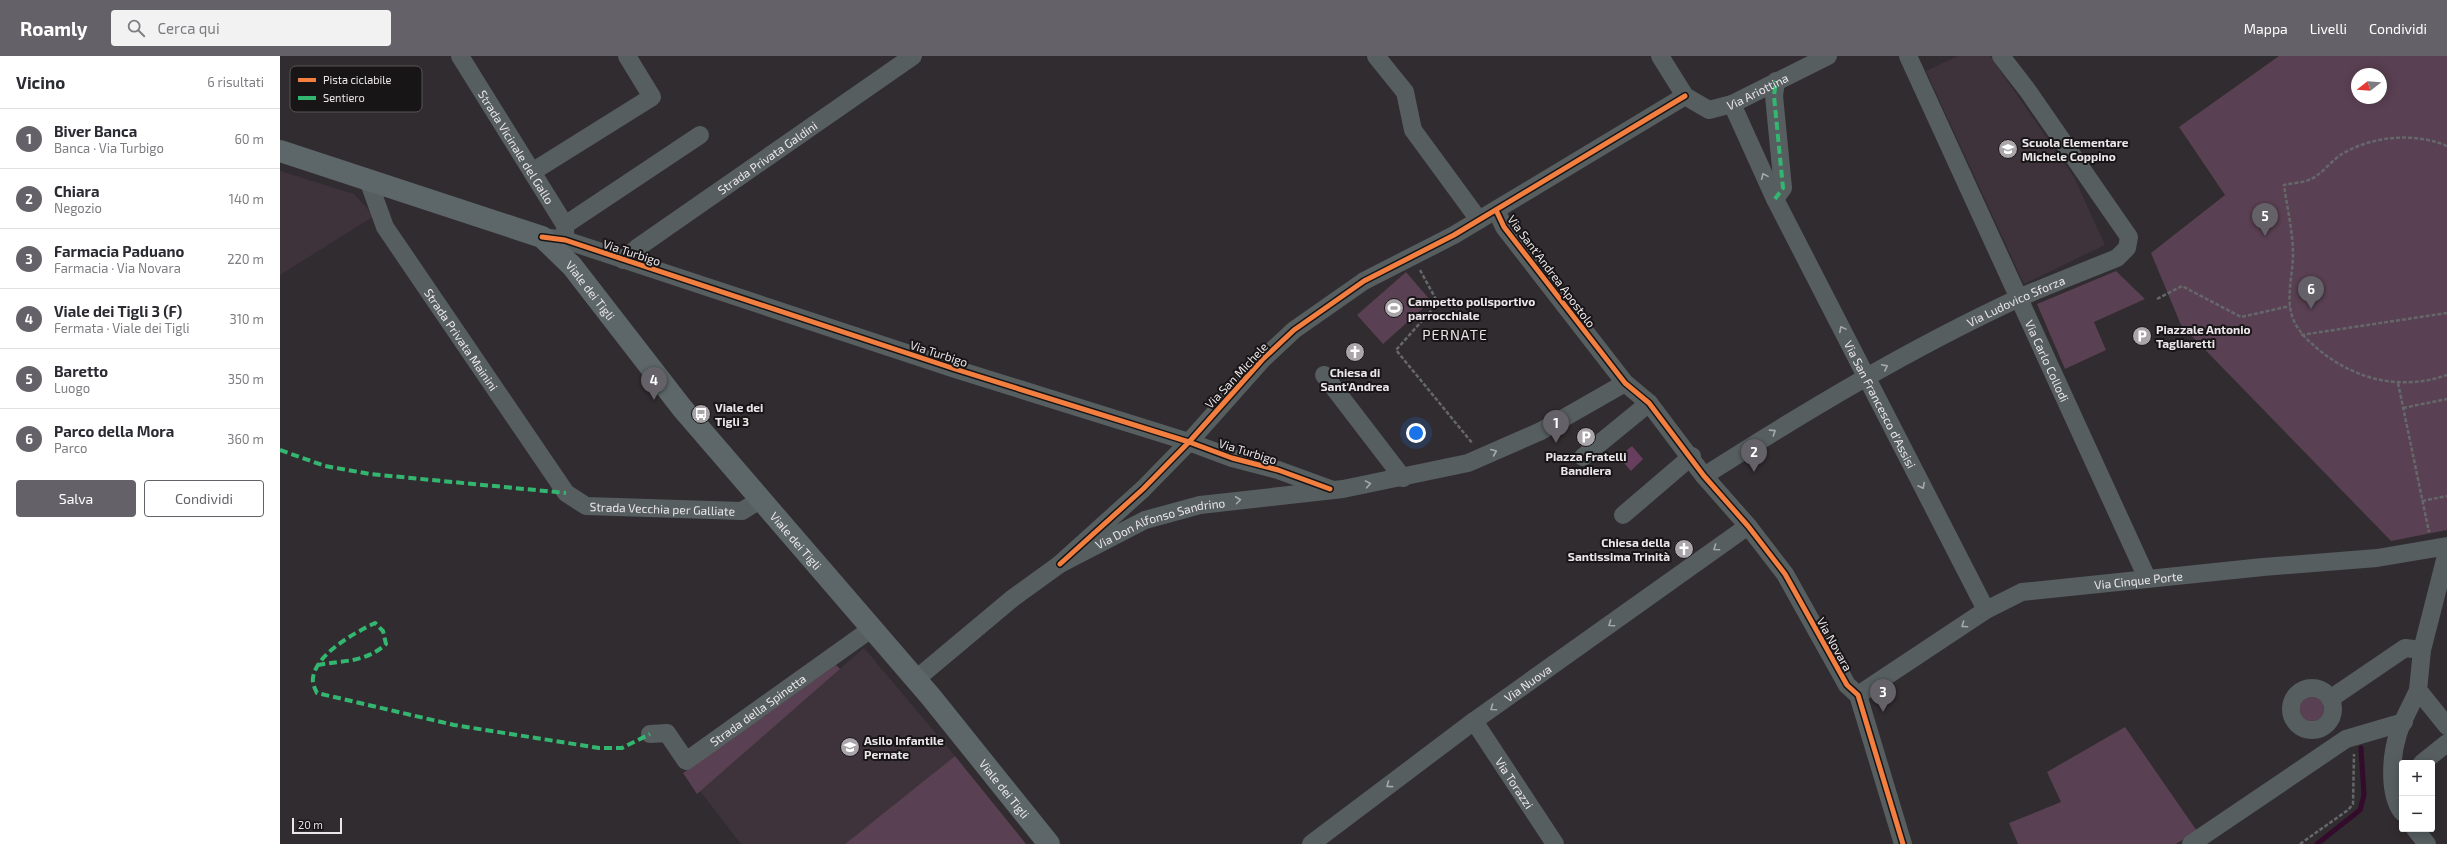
<!DOCTYPE html>
<html lang="it">
<head>
<meta charset="utf-8">
<style>
	:root { --surface:#fff; --page:#f2f2f3; --text:#2b2b33; --muted:#7c7c81; --line:#e1e1e2; --accent:#646268 }
	body { margin:0; font-family:"Exo 2",sans-serif; background:var(--page); color:var(--text) }
	.controls { position:absolute; right:12px; bottom:12px; display:grid; overflow:hidden; border-radius:4px; box-shadow:0 2px 10px #0003 }
	.controls button { width:36px; height:36px; display:grid; place-items:center; padding:0; border:0; border-bottom:1px solid var(--line); background:var(--surface); color:var(--text); font:20px sans-serif }
	.compass { position:absolute; left:2071px; top:12px; width:36px; height:36px; border-radius:50%; background:var(--surface); box-shadow:0 2px 10px #0003; rotate:253deg }
	.scale { position:absolute; left:12px; bottom:10px; width:50px; box-sizing:border-box; padding-left:4px; border:2px solid #eae6e9; border-top:0; font-size:11px; line-height:14px; white-space:nowrap; color:#eae6e9; -webkit-text-stroke:3px #181517; paint-order:stroke }
	.you { position:absolute; left:1136px; top:377px; width:14px; height:14px; margin:-10px; border:3px solid #fff; border-radius:50%; background:#1a73e8; box-shadow:0 0 0 6px #1a73e833 }
	.badge { display:grid; place-items:center; width:26px; height:26px; border-radius:50%; background:var(--accent); color:#fff; font-size:13px; font-weight:700 }
	.pin { position:absolute; translate:-50% -33px; filter:drop-shadow(0 1px 2px #0008) }
	.pin::after { content:''; position:absolute; top:21px; width:14px; height:12px; background:inherit; clip-path:polygon(0 0,100% 0,50% 100%) }
	.list { margin:0; padding:0; list-style:none }
	h2 { display:flex; justify-content:space-between; align-items:center; height:52px; margin:0; padding:0 16px; font-size:17px }
	h2 small { font-size:13px; font-weight:400; color:var(--muted) }
	.list li { display:grid; grid-template-columns:26px 1fr auto; gap:12px; align-items:center; box-sizing:border-box; height:60px; padding:0 16px; border-top:1px solid var(--line) }
	.list b { display:block; font-size:15px; white-space:nowrap }
	.list p { margin:0; font-size:13px; white-space:nowrap; color:var(--muted) }
	.list em { font-size:13px; font-style:normal; color:var(--muted) }
	.actions { display:flex; gap:8px; padding:12px 16px }
	.actions a { flex:1; padding:9px 0; border:1px solid var(--accent); border-radius:4px; text-align:center; font-size:14px; color:var(--accent) }
	.actions .main { background:var(--accent); color:#fff }
	.icon { flex:none; width:22px; height:22px; fill:none; stroke:currentColor; stroke-width:2; stroke-linecap:round; stroke-linejoin:round }
	.map { position:relative; flex:none; width:2167px; height:788px; overflow:hidden }
	header { display:flex; align-items:center; gap:24px; box-sizing:border-box; height:56px; padding:0 20px; background:var(--accent); color:#fff }
	header strong { font-size:19px }
	nav { display:flex; gap:22px; margin-inline-start:auto; font-size:14px }
	.search { width:280px; height:36px; background:var(--page); display:flex; align-items:center; gap:10px; box-sizing:border-box; padding:0 14px; border-radius:4px; color:var(--muted); font-size:15px }
	main { display:flex }
	aside { flex:1; background:var(--surface) }
	.map>svg:first-child { display:block }
	.built { fill:#3e333a }
	.green { fill:#594052; fill-rule:evenodd }
	.forest { fill:#673e5d }
	.lines { fill:none; stroke-linecap:round; stroke-linejoin:round }
	.stream { stroke:#330b2b; stroke-width:5 }
	.path { stroke:#65686a; stroke-width:2.5; stroke-dasharray:4 2; stroke-linecap:butt }
	.minor { stroke:#565e60; stroke-width:18 }
	.major { stroke:#5d6769; stroke-width:22 }
	.quiet { stroke:#33b770; stroke-width:4; stroke-dasharray:8 4; stroke-linecap:butt }
	.cycleway-casing { stroke:#181517; stroke-width:8 }
	.cycleway { stroke:#f27e40; stroke-width:5 }
	.oneway { stroke:#a7a9ab }
	.labels { text-anchor:middle; dominant-baseline:central; stroke-width:4; stroke-linejoin:round; paint-order:stroke }
	.street-label { font-size:12px; fill:#eae6e9; stroke:#181517 }
	.poi-label { font-size:12px; font-weight:bold; fill:#eae6e9; stroke:#181517; text-anchor:start }
	.quarter-label { font-size:14px; letter-spacing:1px; fill:#eae6e9; stroke:#181517 }
	.key { fill:#181517; stroke:#575456; stroke-width:1 }
	.key-label { font-size:11px; fill:#eae6e9 }
</style>
</head>
<body>
<header>
<strong>Roamly</strong>
<div class="search"><svg class="icon" aria-label="search" viewBox="0 0 24 24"><circle cx="10" cy="10" r="6"/><path d="M15 15l6 6"/></svg>Cerca qui</div>
<nav><a>Mappa</a><a>Livelli</a><a>Condividi</a></nav>
</header>
<main>
<aside>
<h2>Vicino<small>6 risultati</small></h2>
<ul class="list">
<li><span class="badge">1</span><div><b>Biver Banca</b><p>Banca · Via Turbigo</p></div><em>60 m</em></li>
<li><span class="badge">2</span><div><b>Chiara</b><p>Negozio</p></div><em>140 m</em></li>
<li><span class="badge">3</span><div><b>Farmacia Paduano</b><p>Farmacia · Via Novara</p></div><em>220 m</em></li>
<li><span class="badge">4</span><div><b>Viale dei Tigli 3 (F)</b><p>Fermata · Viale dei Tigli</p></div><em>310 m</em></li>
<li><span class="badge">5</span><div><b>Baretto</b><p>Luogo</p></div><em>350 m</em></li>
<li><span class="badge">6</span><div><b>Parco della Mora</b><p>Parco</p></div><em>360 m</em></li>
</ul>
<div class="actions"><a class="main">Salva</a><a>Condividi</a></div>
</aside>
<div class="map">
<svg width="2167" height="788" viewBox="0 0 2167 788">
	<rect width="100%" height="100%" fill="#312c2f"/>
	<path class="built" d="M1678 0H1710L1794 121 1825 189 1744 228 1646 15Z
		M0 115 74 138 94 160 0 219Z
		M584 592 675 700 565 788H461L420 735Z"/>
	<path class="green" d="M1999 0H2167V474L2111 485 1901 269 1871 197 1945 139 1899 71ZM2077 18H2101V42H2077Z
		M1836 215 1865 243 1814 266 1826 294 1785 313 1757 248Z
		M1126 216 1151 245 1103 288 1077 259Z
		M556 609 560 613 417 738 403 717Z
		M2020 653a12 12 0 1 1 24 0a12 12 0 1 1-24 0Z
		M1845 671 1917 775 1896 788H1738L1729 767 1781 746 1767 716Z
		M675 700 746 788H565Z"/>
	<path class="forest" d="M1352 390 1363 403 1351 415 1339 401Z"/>
	<g class="lines">
		<path class="stream" d="M2037 788 2080 754 2084 739 2081 692"/>
		<path class="path" d="M2167 90C2135 76 2092 80 2062 98 2052 104 2041 119 2031 123 2023 127 2012 127 2004 129 2007 151 2013 176 2013 198 2013 215 2008 233 2010 250 2012 270 2025 282 2039 294 2076 324 2121 335 2167 319
			M1140 214 1158 247 1116 294 1193 388
			M1877 243 1902 230 1961 261 2010 250
			M2021 279 2167 257
			M2118 327 2149 476
			M2123 352 2167 343
			M2142 445 2167 440
			M2020 788 2068 754 2073 748 2074 698"/>
		<g class="minor">
			<path id="s1" d="M180 0 285 169V184"/>
			<path d="M1096 0 1125 36 1133 74 1199 164"/>
			<path id="s2" d="M1380 0 1405 40 1429 54 1452 48 1548 0"/>
			<path id="s3" d="M1628 0 1867 522"/>
			<path id="s4" d="M1452 48 1495 143 1706 554"/>
			<path d="M252 116 372 41 347 0"/>
			<path id="s5" d="M88 124 105 171 286 437 306 450 462 455 480 444"/>
			<path d="M1495 143 1503 132 1494 40 1496 25"/>
			<path d="M1216 154 1224 171 1345 327 1369 347 1424 420 1468 470 1505 518 1567 629 1578 639 1623 788"/>
			<path d="M285 169 420 79"/>
			<path d="M262 181 285 184 675 313 909 386 952 402 998 414 1050 433"/>
			<path id="s6" d="M343 204 357 192 633 0"/>
			<path d="M1044 319 1123 422"/>
			<path d="M1303 401 1369 347"/>
			<path id="s7" d="M1424 420C1526 355 1629 293 1739 242 1771 228 1805 215 1837 202L1847 192 1849 181 1748 35 1721 0"/>
			<path d="M1343 459 1412 400"/>
			<path d="M2167 496 2142 594 2138 634 2167 670"/>
			<path d="M780 508 863 433 909 386 982 304 1014 274 1084 225 1174 179 1405 40"/>
			<path id="s8" d="M635 624 733 542 780 508 865 464 920 449 1063 433 1188 407 1261 375 1345 327"/>
			<circle cx="2032" cy="653" r="21"/>
			<path id="s9" d="M1578 639 1706 554 1742 536 1983 511 2097 502 2167 490"/>
			<path d="M2050 643 2125 592 2142 594"/>
			<path id="s10" d="M1194 665 1275 788"/>
			<path id="s11" d="M370 678 387 677 406 705 591 573"/>
			<path d="M2142 707 2167 687"/>
			<path d="M2122 756C2108 737 2111 700 2118 678 2123 663 2132 648 2138 634"/>
			<path d="M2135 773 2147 788"/>
			<path id="s12" d="M1031 788 1194 665 1468 470"/>
			<path d="M1911 788 2066 683 2124 666"/>
		</g>
		<path class="major" id="s13" d="M0 95 262 181 292 210 402 352 651 641 769 788"/>
		<path class="quiet" d="M1495 143 1503 132 1494 40 1496 25
			M0 394 45 410 90 418 286 437
			M37 609C64 604 85 607 106 588L103 575 95 567C74 577 36 598 33 622 32 627 35 633 37 637L174 669 319 692H342L370 678"/>
		<g class="cycleway-casing">
			<path id="cycleway" d="M1216 154 1224 171 1345 327 1369 347 1424 420 1468 470 1505 518 1567 629 1578 639 1623 788
				M262 181 285 184 675 313 909 386 952 402 998 414 1050 433
				M780 508 863 433 909 386 982 304 1014 274 1084 225 1174 179 1405 40"/>
		</g>
		<use href="#cycleway" class="cycleway"/>
	</g>
	<defs><path id="oneway-chevron" d="M-2-3.5L2.5 0L-2 3.5" fill="none" stroke-width="1.6" stroke-linecap="round" stroke-linejoin="round"/></defs>
	<g class="oneway">
		<use href="#oneway-chevron" transform="translate(1484 120) rotate(-114)"/>
		<use href="#oneway-chevron" transform="translate(1562 273) rotate(-118)"/>
		<use href="#oneway-chevron" transform="translate(1605 311) rotate(-27)"/>
		<use href="#oneway-chevron" transform="translate(1493 376) rotate(-33)"/>
		<use href="#oneway-chevron" transform="translate(1214 396) rotate(-23)"/>
		<use href="#oneway-chevron" transform="translate(1088 428) rotate(-10)"/>
		<use href="#oneway-chevron" transform="translate(1642 430) rotate(63)"/>
		<use href="#oneway-chevron" transform="translate(958 444) rotate(-7)"/>
		<use href="#oneway-chevron" transform="translate(1436 492) rotate(145)"/>
		<use href="#oneway-chevron" transform="translate(1331 568) rotate(145)"/>
		<use href="#oneway-chevron" transform="translate(1684 569) rotate(146)"/>
		<use href="#oneway-chevron" transform="translate(1213 652) rotate(145)"/>
		<use href="#oneway-chevron" transform="translate(1109 729) rotate(143)"/>
	</g>
	<defs>
		<g id="school-disc" transform="scale(1)"><circle r="9.5" fill="#a9a5a8" stroke="#181517"/><path d="M0-5L7-2L0 1L-7-2ZM-4 1L0 2.5L4 1V4Q0 6-4 4Z" fill="#fff"/></g>
		<g id="stadium-disc" transform="scale(1)"><circle r="9.5" fill="#a9a5a8" stroke="#181517"/><path d="M0-5a6.5 5 0 1 0 0 10a6.5 5 0 1 0 0-10ZM-3.5-1.8h7v3.6h-7Z" fill="#fff"/></g>
		<g id="parking-disc" transform="scale(1)"><circle r="9.5" fill="#a9a5a8" stroke="#181517"/><path d="M-3.5-5.5H1a3.5 3.5 0 0 1 0 7H-1V5.5H-3.5ZM-1-3.4V-.6H.8a1.4 1.4 0 0 0 0-2.8Z" fill="#fff"/></g>
		<g id="church-disc" transform="scale(1)"><circle r="9.5" fill="#a9a5a8" stroke="#181517"/><path d="M-1.2-6h2.4v3.5h3.3v2.4h-3.3V6h-2.4V-.1h-3.3v-2.4h3.3Z" fill="#fff"/></g>
		<g id="bus-disc" transform="scale(1)"><circle r="9.5" fill="#a9a5a8" stroke="#181517"/><path d="M-5-6H5V4H4V6H2V4H-2V6H-4V4H-5ZM-3.5-4V0h7V-4ZM-3.5 1.2v1.5H-2V1.2ZM2 1.2v1.5H3.5V1.2Z" fill="#fff"/></g>
	</defs>
	<g fill-rule="evenodd">
		<use href="#school-disc" x="1728" y="93"/>
		<use href="#stadium-disc" x="1114" y="252"/>
		<use href="#parking-disc" x="1862" y="280"/>
		<use href="#church-disc" x="1075" y="296"/>
		<use href="#bus-disc" x="421" y="358"/>
		<use href="#parking-disc" x="1306" y="381"/>
		<use href="#church-disc" x="1404" y="493"/>
		<use href="#school-disc" x="570" y="691"/>
	</g>
	<g class="labels">
		<g class="street-label">
			<text stroke="none"><textPath href="#s2" startOffset="127">Via Ariottina</textPath></text>
			<text stroke="none"><textPath href="#s1" startOffset="107">Strada Vicinale del Gallo</textPath></text>
			<text stroke="none"><textPath href="#s6" startOffset="177">Strada Privata Galdini</textPath></text>
			<text transform="translate(352 196) rotate(18)">Via Turbigo</text>
			<text transform="translate(1272 215) rotate(53)">Via Sant'Andrea Apostolo</text>
			<text stroke="none"><textPath href="#s13" startOffset="348">Viale dei Tigli</textPath></text>
			<text stroke="none"><textPath href="#s7" startOffset="358">Via Ludovico Sforza</textPath></text>
			<text stroke="none"><textPath href="#s5" startOffset="186">Strada Privata Mainini</textPath></text>
			<text transform="translate(659 297) rotate(18)">Via Turbigo</text>
			<text stroke="none"><textPath href="#s3" startOffset="335">Via Carlo Collodi</textPath></text>
			<text transform="translate(956 319) rotate(-47)">Via San Michele</text>
			<text stroke="none"><textPath href="#s4" startOffset="335">Via San Francesco d'Assisi</textPath></text>
			<text transform="translate(968 395) rotate(17)">Via Turbigo</text>
			<text stroke="none"><textPath href="#s5" startOffset="472">Strada Vecchia per Galliate</textPath></text>
			<text stroke="none"><textPath href="#s8" startOffset="295">Via Don Alfonso Sandrino</textPath></text>
			<text stroke="none"><textPath href="#s13" startOffset="672">Viale dei Tigli</textPath></text>
			<text stroke="none"><textPath href="#s9" startOffset="311">Via Cinque Porte</textPath></text>
			<text transform="translate(1555 588) rotate(61)">Via Novara</text>
			<text stroke="none"><textPath href="#s12" startOffset="270">Via Nuova</textPath></text>
			<text stroke="none"><textPath href="#s11" startOffset="139">Strada della Spinetta</textPath></text>
			<text stroke="none"><textPath href="#s10" startOffset="74">Via Torazzi</textPath></text>
			<text stroke="none"><textPath href="#s13" startOffset="996">Viale dei Tigli</textPath></text>
		</g>
		<g class="poi-label">
			<text x="1742" y="86">Scuola Elementare<tspan x="1742" dy="14">Michele Coppino</tspan></text>
			<text x="1128" y="245">Campetto polisportivo<tspan x="1128" dy="14">parrocchiale</tspan></text>
			<text x="1876" y="273">Piazzale Antonio<tspan x="1876" dy="14">Tagliaretti</tspan></text>
			<text x="1075" y="316" text-anchor="middle">Chiesa di<tspan x="1075" dy="14">Sant'Andrea</tspan></text>
			<text x="435" y="351">Viale dei<tspan x="435" dy="14">Tigli 3</tspan></text>
			<text x="1306" y="400" text-anchor="middle">Piazza Fratelli<tspan x="1306" dy="14">Bandiera</tspan></text>
			<text x="1390" y="486" text-anchor="end">Chiesa della<tspan x="1390" dy="14">Santissima Trinità</tspan></text>
			<text x="584" y="684">Asilo Infantile<tspan x="584" dy="14">Pernate</tspan></text>
		</g>
		<g class="quarter-label">
			<text x="1175" y="278">PERNATE</text>
		</g>
	</g>
	<rect x="10" y="10" width="132" height="46" rx="6" class="key"/>
	<rect x="18" y="22" width="18" height="4" fill="#f27e40"/>
	<rect x="18" y="40" width="18" height="4" fill="#33b770"/>
	<g class="key-label">
		<text x="43" y="28">Pista ciclabile</text>
		<text x="43" y="46">Sentiero</text>
	</g>
</svg>
<div class="controls">
<button>+</button>
<button>−</button>
</div>
<svg class="compass" viewBox="-18 -18 36 36"><path d="M0-13l5 13h-10z" fill="#e53935"/><path d="M0 13l5-13h-10z" fill="#7c7c81"/></svg>
<div class="scale">20 m</div>
<div class="you"></div>
<div class="pin badge" style="left:1276px;top:387px">1</div>
<div class="pin badge" style="left:1474px;top:416px">2</div>
<div class="pin badge" style="left:1603px;top:656px">3</div>
<div class="pin badge" style="left:374px;top:344px">4</div>
<div class="pin badge" style="left:1985px;top:180px">5</div>
<div class="pin badge" style="left:2031px;top:253px">6</div>
</div>
</main>
</body>
</html>
